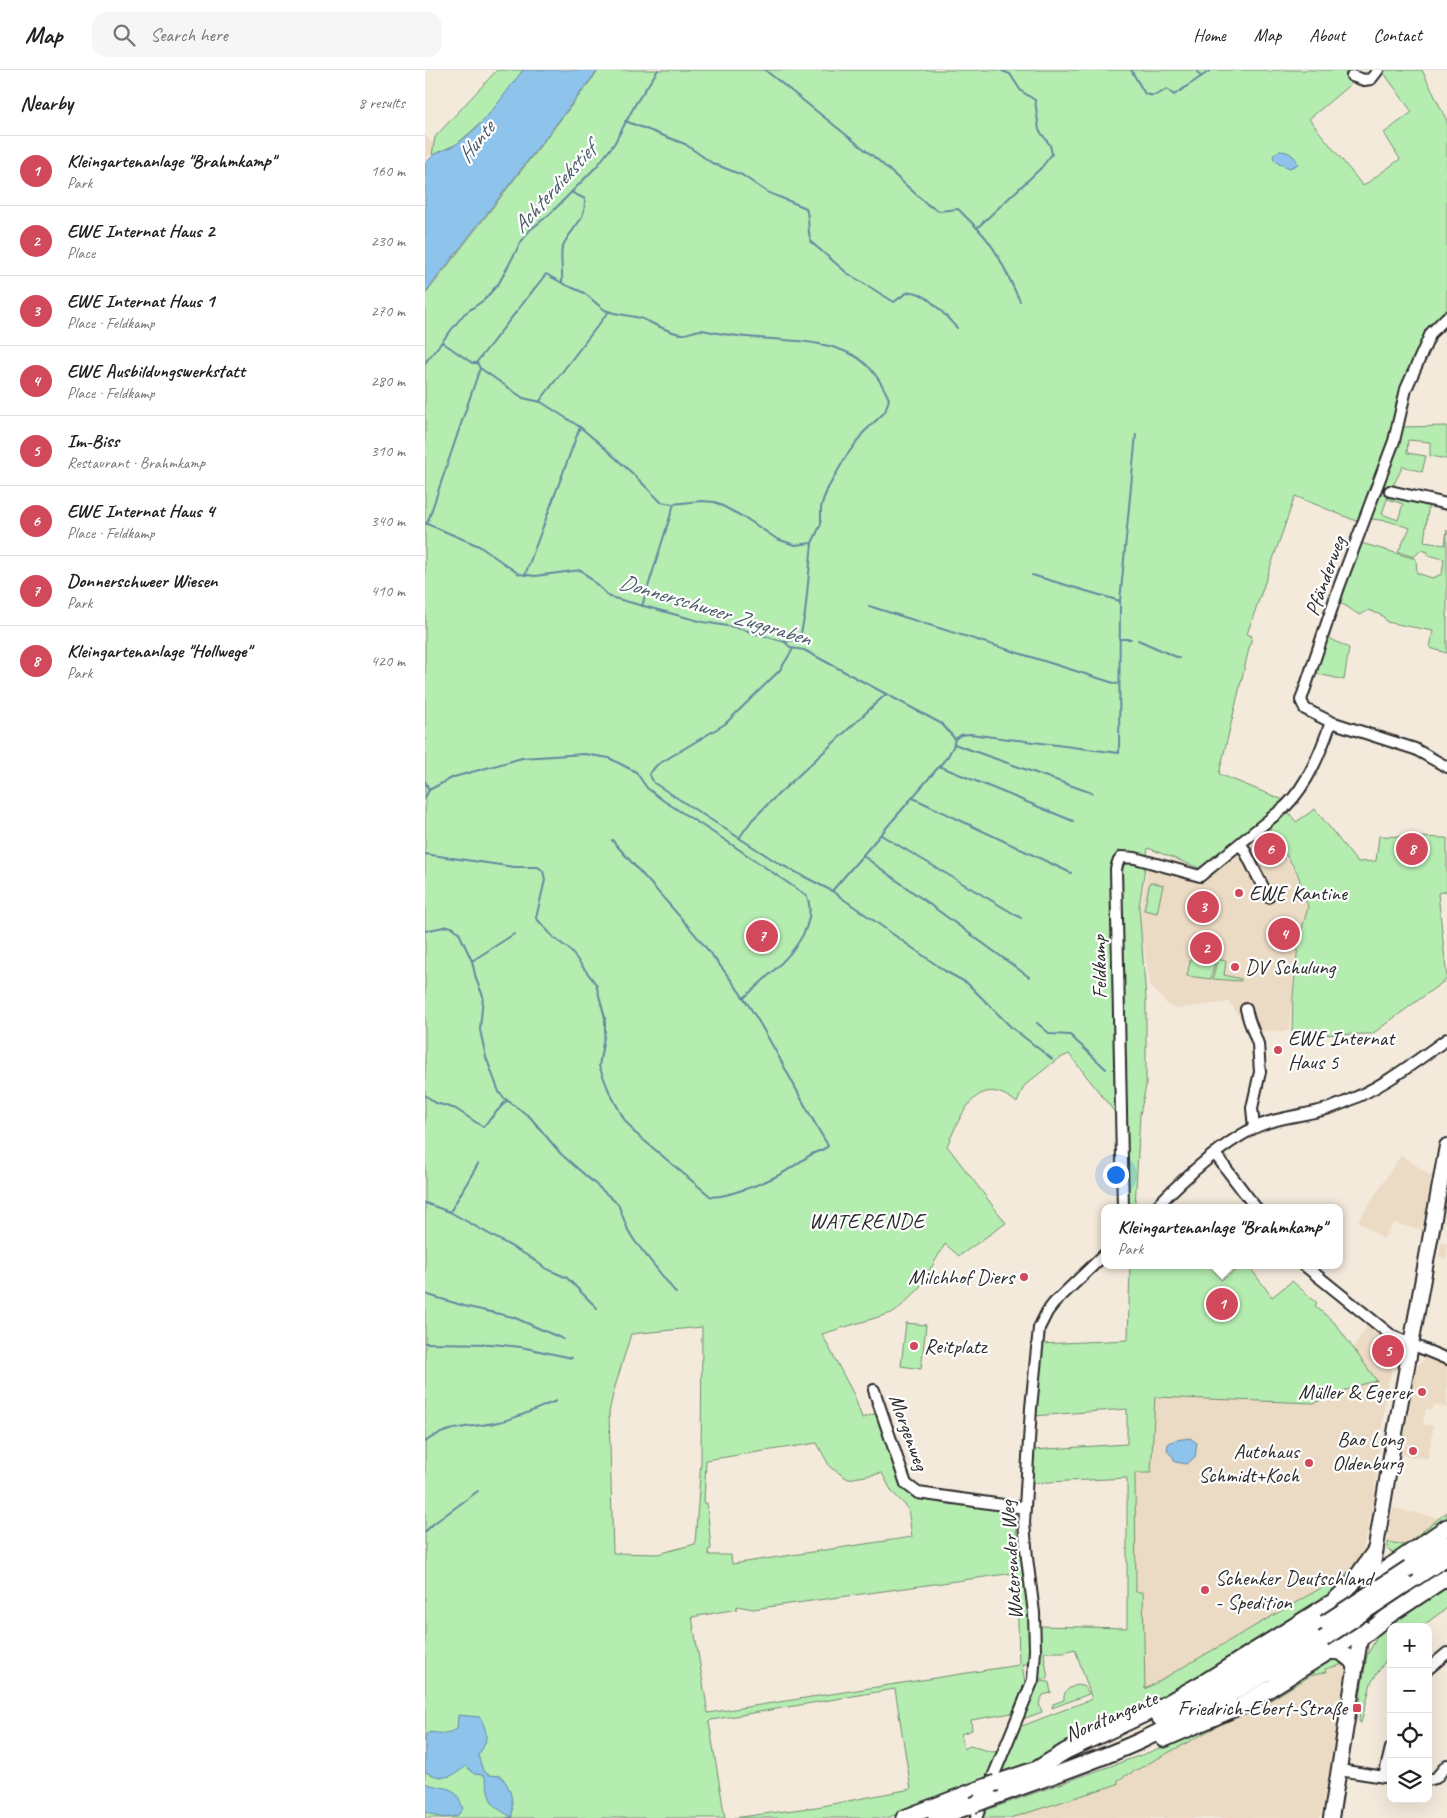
<!DOCTYPE html>
<html lang="en">
<head>
<meta charset="utf-8">
<style>
	:root { --surface:#fff; --page:#f6f6f6; --text:#222; --muted:#767676; --line:#e0e0e0; --accent:#d1495b }
	body { margin:0; font-family:Caveat,sans-serif; background:var(--page); color:var(--text) }
	.controls { position:absolute; right:15px; bottom:15px; display:grid; overflow:hidden; border-radius:10px; box-shadow:0 5px 20px #0002 }
	.controls button { width:45px; height:45px; display:grid; place-items:center; padding:0; border:0; border-bottom:1px solid var(--line); background:var(--surface); color:var(--text); font:25px sans-serif }
	.you { position:absolute; left:690px; top:1104px; width:18px; height:18px; margin:-12px; border:4px solid #fff; border-radius:50%; background:#1a73e8; box-shadow:0 0 0 8px #1a73e833 }
	.badge { display:grid; place-items:center; width:32px; height:32px; border-radius:50%; background:var(--accent); color:#fff; font-size:16px; font-weight:700 }
	.pin { position:absolute; translate:-50% -50%; border:2px solid #fff; box-shadow:0 1px 5px #0006 }
	.popup { position:absolute; left:676px; top:1134px; width:242px; height:65px; box-sizing:border-box; display:grid; place-content:center; border-radius:10px; background:var(--surface); filter:drop-shadow(0 1px 4px #0005); font-size:16px; white-space:nowrap; color:var(--muted) }
	.popup b { font-size:19px; color:var(--text) }
	.popup::after { content:''; position:absolute; left:50%; top:100%; margin-left:-10px; border:10px solid transparent; border-top-color:var(--surface) }
	.list { margin:0; padding:0; list-style:none }
	h2 { display:flex; justify-content:space-between; align-items:center; height:65px; margin:0; padding:0 20px; font-size:21px }
	h2 small { font-size:16px; font-weight:400; color:var(--muted) }
	.list li { display:grid; grid-template-columns:32px 1fr auto; gap:15px; align-items:center; box-sizing:border-box; height:70px; padding:0 20px; border-top:1px solid var(--line) }
	.list b { display:block; font-size:19px; white-space:nowrap }
	.list p { margin:0; font-size:16px; white-space:nowrap; color:var(--muted) }
	.list em { font-size:16px; font-style:normal; color:var(--muted) }
	.icon { flex:none; width:28px; height:28px; fill:none; stroke:currentColor; stroke-width:2; stroke-linecap:round; stroke-linejoin:round }
	.map { position:relative; flex:none; width:1022px; height:1748px; overflow:hidden }
	header { display:flex; align-items:center; gap:30px; box-sizing:border-box; height:70px; padding:0 25px; background:var(--surface); border-bottom:1px solid var(--line) }
	header strong { font-size:24px }
	nav { display:flex; gap:28px; margin-inline-start:auto; font-size:18px }
	.search { width:350px; height:45px; background:var(--page); display:flex; align-items:center; gap:12px; box-sizing:border-box; padding:0 18px; border-radius:15px; color:var(--muted); font-size:19px }
	main { display:flex }
	aside { flex:1; background:var(--surface) }
	.map>svg:first-child { display:block }
	.built { fill:#ecdbc4 }
	.green { fill:#b5edb1; stroke:#708c6e; fill-rule:evenodd }
	.water { fill:#8ec4ec; stroke:#66879f }
	.lines { fill:none; stroke-linecap:round; stroke-linejoin:round }
	.stream { stroke:#66879f; stroke-width:2 }
	.minor-casing { stroke:#2b2b2b; stroke-width:14 }
	.major-casing { stroke:#2b2b2b; stroke-width:18 }
	.highway-casing { stroke:#2b2b2b; stroke-width:19 }
	.minor { stroke:#fff; stroke-width:10 }
	.major { stroke:#fff; stroke-width:14 }
	.highway { stroke:#fff; stroke-width:15 }
	.highway-bridge-casing { stroke:#2b2b2b; stroke-width:19; stroke-linecap:butt }
	.highway-bridge { stroke:#fff; stroke-width:15 }
	.poi-dot { fill:#d1495b; stroke:#fff; stroke-width:2 }
	.labels { text-anchor:middle; dominant-baseline:central; stroke-width:4.5; stroke-linejoin:round; paint-order:stroke }
	.street-label { font-size:21px; fill:#2b2b2b; stroke:#fff }
	.poi-label { font-size:21px; fill:#2b2b2b; stroke:#fff; text-anchor:start }
	.water-label { font-size:22px; font-style:italic; fill:#495965; stroke:#fff }
	.neighbourhood-label { font-size:22px; letter-spacing:1px; fill:#2b2b2b; stroke:#fff }
</style>
</head>
<body>
<header>
<strong>Map</strong>
<div class="search"><svg class="icon" aria-label="search" viewBox="0 0 24 24"><circle cx="10" cy="10" r="6"/><path d="M15 15l6 6"/></svg>Search here</div>
<nav><a>Home</a><a>Map</a><a>About</a><a>Contact</a></nav>
</header>
<main>
<aside>
<h2>Nearby<small>8 results</small></h2>
<ul class="list">
<li><span class="badge">1</span><div><b>Kleingartenanlage &quot;Brahmkamp&quot;</b><p>Park</p></div><em>160 m</em></li>
<li><span class="badge">2</span><div><b>EWE Internat Haus 2</b><p>Place</p></div><em>230 m</em></li>
<li><span class="badge">3</span><div><b>EWE Internat Haus 1</b><p>Place · Feldkamp</p></div><em>270 m</em></li>
<li><span class="badge">4</span><div><b>EWE Ausbildungswerkstatt</b><p>Place · Feldkamp</p></div><em>280 m</em></li>
<li><span class="badge">5</span><div><b>Im-Biss</b><p>Restaurant · Brahmkamp</p></div><em>310 m</em></li>
<li><span class="badge">6</span><div><b>EWE Internat Haus 4</b><p>Place · Feldkamp</p></div><em>340 m</em></li>
<li><span class="badge">7</span><div><b>Donnerschweer Wiesen</b><p>Park</p></div><em>410 m</em></li>
<li><span class="badge">8</span><div><b>Kleingartenanlage &quot;Hollwege&quot;</b><p>Park</p></div><em>420 m</em></li>
</ul>
</aside>
<div class="map">
<svg width="1022" height="1748" viewBox="0 0 1022 1748">
	<rect width="100%" height="100%" fill="#f4eadc"/>
	<filter id="ink" filterUnits="userSpaceOnUse"><feTurbulence type="fractalNoise" baseFrequency=".02" numOctaves="2"/><feDisplacementMap in="SourceGraphic" scale="10" xChannelSelector="R" yChannelSelector="G"/><feConvolveMatrix kernelMatrix="1 2 1 2 8 2 1 2 1" color-interpolation-filters="sRGB"/></filter>
	<g filter="url(#ink)">
		<path class="built" d="M0 66 9 74 7 81 0 90Z
			M842 761 871 803 883 837 872 875 864 961H824L804 932 753 939 744 936 725 916 715 854 716 837 723 793 773 808 799 793Z
			M976 1085 1007 1106 1000 1145 996 1160 969 1153 958 1169 933 1151Z
			M1016 1172 1022 1174V1189L1014 1187Z
			M944 1253 958 1267 974 1275 963 1313 953 1386 949 1432 937 1485 932 1498 720 1619 718 1522H711L710 1403 726 1402 730 1327 888 1333 910 1326 934 1314 951 1311 927 1279Z
			M1001 1287 1022 1296V1338L1009 1334 1008 1340 1001 1339 998 1354 1009 1356 1003 1389 976 1385 992 1296Z
			M967 1438 1015 1448 980 1475 963 1472Z
			M919 1594 920 1604 917 1634 904 1710 895 1748H587L693 1714V1710L813 1645H821L885 1606Z"/>
		<path class="green" d="M72 0H98L66 44 32 74 7 85 10 67Z
			M174 0H842L845 3 848 0H917L928 12 884 49 938 116 975 89 959 63 987 42 959 3 962 0H997L1022 51V244L1003 263 967 371 936 453 870 426 822 564 827 566 794 704 861 731 774 798 723 778 714 837 721 929V1016L715 1044 710 1138H700L692 1045 644 984 631 990 599 1016 592 1033C552 1000 536 1045 522 1076L581 1153 534 1186 520 1174 493 1220 470 1242 397 1264 429 1325 437 1348 455 1342 480 1416 593 1441 590 1450 592 1465 596 1466 607 1544V1594H597L600 1613 587 1643 546 1650 547 1660 536 1664 539 1679 545 1676 568 1682 575 1680 565 1706 462 1748H308L391 1737 486 1719 470 1619 286 1650 284 1652 300 1748H0V225ZM277 1257 276 1392 270 1474 233 1484 188 1483 184 1342 189 1320 206 1264ZM392 1373 405 1397 423 1409 457 1403 467 1422 483 1438 487 1467 307 1494 306 1485H284L283 1480 286 1479 282 1433H279L281 1390ZM589 1503 593 1551 594 1595 283 1643 267 1547 312 1539V1536L328 1539Z
			M1022 356V389L1005 386V372L983 370 982 383 1001 386 997 402 978 396 967 418 956 416 976 357Z
			M954 420 964 423 957 444 973 450 978 434 963 429 965 423 1004 432 999 472 1020 475 1022 460V583L1005 578 1008 561 962 552 958 546 944 540 935 545C927 541 923 536 914 533L936 473 991 489 992 503 1007 508 1017 504 1019 489 1003 485V482L996 480 989 487 973 482 985 458 963 451 946 449Z
			M902 567 924 578 919 610 890 603Z
			M890 739 932 792 951 791 954 766 1022 768V821L1013 823 1022 909 947 964 867 965 868 926 873 874 883 837 872 802 842 756 862 740 871 752Z
			M725 812 738 815 732 843 719 840Z
			M789 873 793 874 786 909 762 906 767 883 785 888Z
			M792 889 801 891 799 905 816 909V911L788 909Z
			M705 1195H785L796 1210 819 1195H823L847 1227 867 1211 892 1233 890 1236 909 1252 952 1311C929 1315 909 1326 888 1333L730 1327 726 1403H710L711 1522H718L720 1619 931 1498 918 1518 803 1592 706 1646 632 1683 572 1703 592 1658 667 1629 650 1579 639 1582H614L613 1556 702 1558V1408L605 1413 607 1380 702 1374V1339L608 1346 615 1274 703 1270Z
			M481 1253 501 1255 496 1299 476 1296Z
			M1022 1442V1452L979 1482 970 1484 963 1480V1472L980 1475Z
			M1022 1513V1538L996 1557H966V1582L946 1613 936 1653 934 1652 936 1620 942 1585 959 1555Z
			M615 1582 619 1583 623 1609H612Z
			M911 1585 919 1594 900 1599 901 1602 885 1606 821 1645H813L693 1710V1714L586 1748H555L557 1743 562 1740 725 1682 772 1663Z
			M611 1611 624 1612 626 1623 618 1625 614 1634 617 1642 595 1650Z
			M653 1615 660 1617 664 1624 627 1638 628 1634 639 1630C638 1620 645 1617 653 1615Z"/>
		<path class="water" d="M98 0H173L0 223V94C12 79 19 82 33 73 61 53 77 27 98 0Z
			M854 81C863 81 870 85 873 94L865 98 854 94 848 88 849 84Z
			M765 1368 772 1373 770 1387 762 1394 750 1392 748 1387 742 1381 743 1374 750 1370Z
			M33 1645 55 1647C63 1662 64 1671 53 1685L58 1701 64 1705 76 1706C87 1719 88 1731 87 1747 79 1743 68 1737 65 1728 62 1720 63 1712 58 1705L49 1704 41 1696C26 1709 18 1710 0 1702V1666L5 1662C16 1664 22 1664 32 1659Z
			M0 1713C21 1721 30 1712 38 1739L32 1746 18 1748 0 1742Z"/>
		<g class="lines">
			<path class="stream" d="M340 0 454 91 503 135 514 141 533 139 552 158 616 98 627 84 625 75 614 60 610 30 596 21 585 4 575 0
				M706 0 720 24C730 27 734 24 742 19L749 25 786 0
				M771 0 776 7
				M200 51 260 74 287 93 317 105 342 122 381 138C385 150 382 161 386 172L422 203 469 232C473 229 478 225 482 223 497 216 523 249 532 258
				M146 122 160 129C161 153 144 159 137 178 135 185 138 203 137 213 144 217 152 219 159 223 166 228 172 235 180 240 191 245 206 245 218 249 227 253 249 265 258 264 264 264 270 260 277 260 296 264 315 267 334 268 365 271 399 270 428 285 446 295 456 311 464 329L460 342 438 363 420 388 403 418 398 430 396 438V454L387 473 380 544 375 568 360 572
				M552 158C573 179 582 205 595 231
				M17 272 47 293H51L121 204 137 213
				M0 293 39 244 59 230 74 213 96 172 105 160 126 143 172 96 189 74 211 33 233 0
				M55 298 98 328 116 332 155 357 100 505
				M114 332 184 241
				M155 357 174 373 207 403 236 432 247 434 276 431 290 432 322 449 352 469 370 475 387 473
				M0 453 54 476 94 504 110 506 156 500 185 527 278 552 309 557 360 572 366 578 379 580 517 654 530 669 536 665 545 664 694 683 695 531 711 364
				M2 454 55 298 52 293
				M607 505 695 531
				M217 536 249 434
				M444 536 692 614
				M694 569H706
				M713 570 754 588
				M368 579 355 600 300 654 232 695 224 704 229 713 353 793 407 821 520 901 542 913 586 957 627 989
				M529 674 667 723
				M514 696 648 751
				M0 711 4 720
				M0 728 4 720 29 707 97 688 159 684 184 688 211 702 222 718 239 731 303 772 382 826C397 866 344 904 319 928
				M488 728 646 803
				M456 765 596 848
				M314 768 327 750 345 732 461 624
				M0 784 89 797H113L118 801 120 810 111 848 129 868 144 879 171 914 180 948V961L174 996 184 1021 199 1049 209 1062 285 1126C296 1130 340 1112 352 1106 365 1100 376 1090 389 1083 393 1081 399 1080 403 1076L401 1072C372 1026 351 975 320 930 282 873 232 822 187 770
				M437 785 604 907
				M407 821 523 686 528 677 530 669
				M0 861 23 856 29 858 34 863 47 891 51 909 58 926 55 960 61 987 74 1022 79 1028 105 1047 136 1084 193 1134 203 1160 209 1170 251 1223
				M47 891 89 864
				M612 953 625 964 645 965 681 999
				M0 1025 11 1033 31 1039 58 1057 82 1030
				M0 1133 25 1142 105 1187 120 1198 142 1208 172 1238
				M25 1142 53 1094
				M0 1224 43 1237 88 1247 138 1269
				M0 1273 67 1274 96 1277 147 1288
				M0 1372C22 1355 48 1358 74 1352 93 1348 113 1338 131 1331
				M0 1462 8 1454 53 1421
				M82 1748H87"/>
			<g class="minor-casing">
				<path id="minor" d="M927 6 939 10 946 9 953 0
					M1022 247 1006 263 981 319 969 371 914 517 876 630 880 639 906 652 990 679 1022 697
					M965 421 1022 434
					M814 775 819 779 843 827
					M821 939 824 950 833 974 835 1002 827 1038 829 1058
					M790 1084 831 1138
					M698 1138 691 799 693 792 697 787 710 788 775 806 861 736C883 714 896 681 906 652
					M730 1138C758 1109 791 1078 827 1059 852 1046 882 1046 908 1037 952 1021 985 996 1022 969
					M879 1195 967 1266 1022 1289
					M449 1320 481 1414 493 1423 600 1438
					M1003 1599 1022 1583
					M914 1700 966 1708
					M959 1707 966 1678
					M1003 1710 1011 1708 1022 1695
					M551 1748 608 1610 610 1580 609 1543 602 1488 599 1453 606 1338 614 1258 622 1242 629 1233 680 1184"/>
			</g>
			<g class="major-casing">
				<path id="major" d="M944 1519 968 1374 1022 1076
					M906 1748 937 1557"/>
			</g>
			<g class="highway-casing">
				<path id="highway" d="M984 1498 1022 1474
					M945 1510 1022 1457
					M981 1514 1022 1487
					M936 1568 963 1546 1022 1507
					M903 1581 916 1582 931 1594
					M735 1648 813 1607 900 1553
					M739 1669 813 1637 846 1618 927 1567 937 1558
					M612 1699 641 1681 739 1635 781 1611 909 1531 927 1514 950 1481
					M571 1713 621 1696
					M566 1728C616 1709 667 1693 715 1671 779 1641 838 1606 898 1569
					M479 1748 554 1719
					M511 1748 548 1735"/>
			</g>
			<use href="#minor" class="minor"/>
			<use href="#major" class="major"/>
			<use href="#highway" class="highway"/>
			<g class="highway-bridge-casing">
				<path id="highway-bridge" d="M900 1553 984 1498
					M898 1569 981 1514
					M554 1719 571 1713
					M548 1735 566 1728"/>
			</g>
			<use href="#highway-bridge" class="highway-bridge"/>
		</g>
	</g>
	<g class="poi-dot">
		<circle cx="814" cy="823" r="5"/>
		<circle cx="810" cy="897" r="5"/>
		<circle cx="853" cy="980" r="5"/>
		<circle cx="599" cy="1207" r="5"/>
		<circle cx="489" cy="1276" r="5"/>
		<circle cx="997" cy="1322" r="5"/>
		<circle cx="988" cy="1381" r="5"/>
		<circle cx="884" cy="1393" r="5"/>
		<circle cx="780" cy="1520" r="5"/>
		<rect x="927" y="1633" width="10" height="10" rx="2.5"/>
	</g>
	<g class="labels">
		<g class="street-label">
			<text transform="translate(900 506) rotate(-70)">Pfänderweg</text>
			<text transform="translate(674 897) rotate(-91)">Feldkamp</text>
			<text transform="translate(484 1362) rotate(70)">Morgenweg</text>
			<text transform="translate(586 1490) rotate(-94)">Waterender Weg</text>
			<text transform="translate(686 1646) rotate(-23)">Nordtangente</text>
		</g>
		<g class="poi-label">
			<text x="824" y="823">EWE Kantine</text>
			<text x="820" y="897">DV Schulung</text>
			<text x="863" y="968">EWE Internat<tspan x="863" dy="24">Haus 5</tspan></text>
			<text x="589" y="1207" text-anchor="end">Milchhof Diers</text>
			<text x="499" y="1276">Reitplatz</text>
			<text x="987" y="1322" text-anchor="end">Müller &amp; Egerer</text>
			<text x="978" y="1369" text-anchor="end">Bao Long<tspan x="978" dy="24">Oldenburg</tspan></text>
			<text x="874" y="1381" text-anchor="end">Autohaus<tspan x="874" dy="24">Schmidt+Koch</tspan></text>
			<text x="790" y="1508">Schenker Deutschland<tspan x="790" dy="24">- Spedition</tspan></text>
			<text x="922" y="1638" text-anchor="end">Friedrich-Ebert-Straße</text>
		</g>
		<g class="water-label">
			<text transform="translate(51 72) rotate(-52)">Hunte</text>
			<text transform="translate(129 118) rotate(-48)">Achterdiekstief</text>
			<text transform="translate(290 540) rotate(17)">Donnerschweer Zuggraben</text>
		</g>
		<g class="neighbourhood-label">
			<text x="442" y="1151">WATERENDE</text>
		</g>
	</g>
</svg>
<div class="controls">
<button>+</button>
<button>−</button>
<button><svg class="icon" aria-label="locate" viewBox="0 0 24 24"><circle cx="12" cy="12" r="6"/><path d="M12 2v4M12 18v4M2 12h4M18 12h4"/></svg></button>
<button><svg class="icon" aria-label="layers" viewBox="0 0 24 24"><path d="M12 4l9 5-9 5-9-5zM3 14l9 5 9-5"/></svg></button>
</div>
<div class="you"></div>
<div class="pin badge" style="left:797px;top:1234px">1</div>
<div class="popup"><b>Kleingartenanlage &quot;Brahmkamp&quot;</b>Park</div>
<div class="pin badge" style="left:781px;top:878px">2</div>
<div class="pin badge" style="left:778px;top:837px">3</div>
<div class="pin badge" style="left:859px;top:864px">4</div>
<div class="pin badge" style="left:963px;top:1281px">5</div>
<div class="pin badge" style="left:845px;top:779px">6</div>
<div class="pin badge" style="left:337px;top:866px">7</div>
<div class="pin badge" style="left:987px;top:779px">8</div>
</div>
</main>
</body>
</html>
